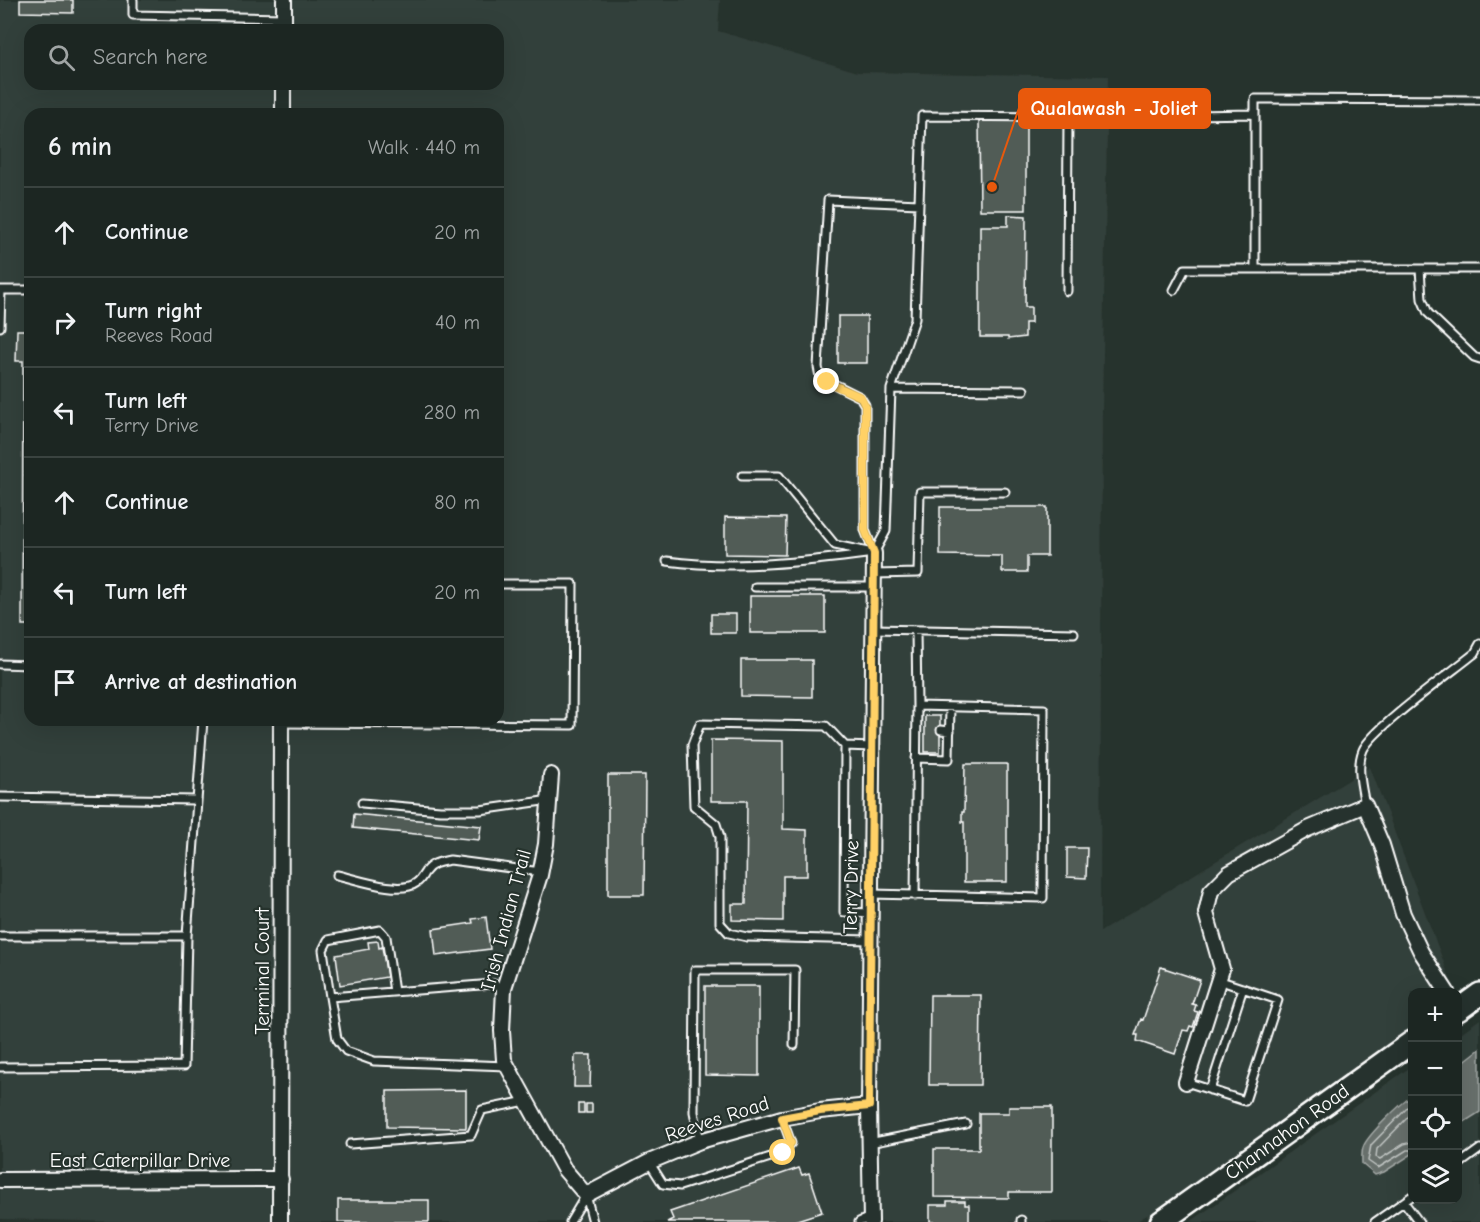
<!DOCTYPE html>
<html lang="en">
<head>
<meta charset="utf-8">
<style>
	:root { --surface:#1c2622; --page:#252e2a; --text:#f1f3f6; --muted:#a0a5a5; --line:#3a4340 }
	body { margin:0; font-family:"Comic Neue",sans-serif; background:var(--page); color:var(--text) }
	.controls { position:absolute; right:18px; bottom:18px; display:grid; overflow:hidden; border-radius:12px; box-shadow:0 6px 24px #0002 }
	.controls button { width:54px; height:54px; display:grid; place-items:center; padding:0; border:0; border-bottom:2px solid var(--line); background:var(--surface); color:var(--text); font:30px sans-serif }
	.stop { position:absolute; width:18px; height:18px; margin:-14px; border:4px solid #ffd166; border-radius:50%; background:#fff }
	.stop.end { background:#ffd166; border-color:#fff; box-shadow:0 2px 6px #0008 }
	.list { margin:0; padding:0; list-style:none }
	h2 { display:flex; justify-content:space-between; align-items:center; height:78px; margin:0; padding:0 24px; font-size:26px }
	h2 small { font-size:20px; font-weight:400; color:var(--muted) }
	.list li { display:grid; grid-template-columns:39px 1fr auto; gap:18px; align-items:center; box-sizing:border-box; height:90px; padding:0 24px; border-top:2px solid var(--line) }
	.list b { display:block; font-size:22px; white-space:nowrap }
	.list p { margin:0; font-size:20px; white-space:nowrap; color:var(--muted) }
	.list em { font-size:20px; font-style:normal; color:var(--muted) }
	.icon { flex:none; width:33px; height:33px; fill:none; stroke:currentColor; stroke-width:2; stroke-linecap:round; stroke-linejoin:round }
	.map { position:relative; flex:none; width:1480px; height:1222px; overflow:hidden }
	.search { position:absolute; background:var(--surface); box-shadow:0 6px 24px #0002; left:24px; top:24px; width:480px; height:66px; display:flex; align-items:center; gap:15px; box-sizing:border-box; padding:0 21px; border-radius:18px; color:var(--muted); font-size:22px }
	.panel { position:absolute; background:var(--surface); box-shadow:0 6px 24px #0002; left:24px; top:108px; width:480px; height:618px; border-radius:18px }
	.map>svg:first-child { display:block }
	.built { fill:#333f3a; fill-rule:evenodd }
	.water { fill:#67706c; stroke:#a4a9a7; stroke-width:1.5 }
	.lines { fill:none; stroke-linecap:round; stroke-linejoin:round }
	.shore { stroke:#c2c6c4; stroke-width:1.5 }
	.building { fill:#515c57; stroke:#fff; stroke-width:1.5 }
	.service-casing { stroke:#fff; stroke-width:11 }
	.minor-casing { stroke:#fff; stroke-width:18 }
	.primary-casing { stroke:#fff; stroke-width:26 }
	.service { stroke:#26332d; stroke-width:7 }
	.minor { stroke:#26332d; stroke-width:14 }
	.primary { stroke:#26332d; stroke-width:21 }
	.route { stroke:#ffd166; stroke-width:8 }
	.labels { text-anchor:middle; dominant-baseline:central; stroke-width:4.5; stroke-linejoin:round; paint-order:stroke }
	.street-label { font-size:20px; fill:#fff; stroke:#26332d }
	.leader { fill:none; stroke:#e8590c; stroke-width:2 }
	.callout-dot { fill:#e8590c; stroke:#26332d; stroke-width:2 }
	.callout { fill:#e8590c; stroke:#e8590c; stroke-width:2 }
	.callout-label { font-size:21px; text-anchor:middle; font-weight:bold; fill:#fff }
</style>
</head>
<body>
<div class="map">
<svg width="1480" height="1222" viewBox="0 0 1480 1222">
	<rect width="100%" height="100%" fill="#26332d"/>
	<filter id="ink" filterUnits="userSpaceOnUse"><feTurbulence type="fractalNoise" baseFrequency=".0167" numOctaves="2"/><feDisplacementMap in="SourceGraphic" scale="12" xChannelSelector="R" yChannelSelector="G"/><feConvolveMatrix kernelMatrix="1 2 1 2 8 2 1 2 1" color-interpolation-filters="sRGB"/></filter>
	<g filter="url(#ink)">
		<path class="built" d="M0 0H720L718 31 858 72 1108 76 1102 413 1100 932 1370 767 1455 992H1412V1037L1153 1222H1150L1147 1215 1136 1222H125L0 1219ZM30 30H498V84H30ZM30 114H498V720H30Z
			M1480 1019V1222H1190L1412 1066V1200H1458V1035Z"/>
		<path class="water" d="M1480 1049V1112L1458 1126V1066Z
			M1412 1096V1154L1384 1172 1375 1175 1362 1164C1362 1158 1361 1151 1364 1145 1370 1133 1400 1104 1412 1096Z"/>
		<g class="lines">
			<path class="shore" d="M1412 1103 1371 1145 1368 1161 1378 1168 1407 1150H1412
				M1412 1113 1377 1149 1376 1157 1380 1159 1404 1144 1412 1142"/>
		</g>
		<path class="building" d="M20 0H73V13L20 12Z
			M1026 120V210H980L979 121Z
			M1008 215 1026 216 1025 307H1031V323H1025V337L1008 339V337H980V226H1008Z
			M838 316H867V363H838Z
			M17 330H30V625H22L23 361H16Z
			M940 507H1047V556H1027V572H1002V556L940 555Z
			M725 517 786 518 785 555 725 554Z
			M750 596H825V633H750Z
			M711 614H736V633H711Z
			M741 660H812V697L741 696Z
			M925 716H940V752H925Z
			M711 740 783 741V829L807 830V876H783V921L732 920V904H746L747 801H711Z
			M965 764H1007V882H964V822H962V812H964Z
			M608 775H645L644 895H608Z
			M354 814 481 826 479 840 353 828Z
			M1067 848H1087L1086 878 1067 877Z
			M486 917 490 949 436 956 433 929 473 923 472 919Z
			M378 941 379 948 382 947 387 977 340 985 336 955 369 949 368 942Z
			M1161 967 1200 980 1192 1004 1196 1005 1194 1011 1198 1012 1193 1027 1190 1026 1188 1031 1183 1030 1175 1054 1137 1041 1138 1035H1135L1141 1019 1143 1020Z
			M705 986H759V1076L705 1075Z
			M930 995H981L980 1085H929Z
			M575 1055H591L590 1087H574Z
			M466 1090V1128L387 1127V1091Z
			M578 1104H584V1113H578Z
			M586 1104H592V1113H586Z
			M1009 1107H1052V1192H1009V1198L934 1197V1149H979V1113H1009Z
			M799 1168 802 1175 809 1173 822 1212 791 1222H667L673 1219 670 1212Z
			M338 1200H429V1222H338Z
			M947 1201H965V1205H969V1222H930V1205H947Z"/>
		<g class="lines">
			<g class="service-casing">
				<path id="service" d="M133 0V15L284 18
					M1068 117 1255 114
					M1255 268V99L1480 100
					M1420 269 1422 299 1428 313 1474 357 1480 359
					M0 290H30
					M1174 290 1185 269H1480
					M0 327 1 290
					M891 389 915 319 922 116 1068 117 1067 291
					M742 476H779L835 545 868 552
					M874 553 865 530V405L860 397 820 377 818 367 828 200 919 204
					M874 553 886 531 891 389 1024 390
					M667 561C736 570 805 562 874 553
					M874 574 918 573 920 492H1005
					M755 587H873
					M873 629 1074 633
					M916 630 917 706
					M0 664 30 665
					M281 723 572 725 573 584H498
					M941 730 950 731
					M845 746 826 726 700 724 692 745 694 806 716 824 720 837V923L729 933 747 937 870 940
					M916 758 949 759 950 707
					M0 797 196 800
					M362 803 440 810H480L550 800
					M1365 805C1362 788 1356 767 1363 750 1372 729 1453 671 1475 653L1480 644
					M337 875C356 879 400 895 416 883 421 880 422 876 425 872 431 863 440 862 450 860L541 872
					M871 894 1043 898 1044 709 917 706 915 896
					M871 913 844 912 845 746 872 747
					M0 936H187L203 720
					M504 988 493 984 330 997 337 1039 346 1051 374 1061 507 1066
					M330 997 323 950 328 940 380 930 386 937 394 992
					M0 1067 184 1066 187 936
					M1186 1082 1245 1101 1278 1000 1218 980
					M1210 1090 1243 988
					M700 1141 694 1112 695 970H795L794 1045
					M869 1143 966 1124
					M350 1144 471 1135 482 1110 526 1101
					M649 1162 663 1184 680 1186 783 1153 791 1143 782 1118
					M1458 1165 1480 1149
					M586 1195 593 1222
					M1404 1202 1419 1222
					M570 1222 586 1195
					M859 1222 870 1217
					M1021 1222V1220
					M1375 1222 1412 1196"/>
			</g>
			<g class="minor-casing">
				<path id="minor" d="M284 30V0
					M283 114V84
					M551 775 546 844 540 875 504 988 502 1031 504 1060 564 1169 586 1195 649 1162 700 1141 782 1118 820 1111 869 1106
					M1186 1082 1222 969 1206 913 1211 891 1229 873 1308 829 1365 805 1382 845 1403 914 1421 952 1447 992
					M0 1180 281 1179
					M280 1222 281 720
					M871 1222 869 1106 874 553"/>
			</g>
			<g class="primary-casing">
				<path id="primary" d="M1458 1010 1480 994
					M1161 1222 1412 1042"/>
			</g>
			<use href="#service" class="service"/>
			<use href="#minor" class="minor"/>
			<use href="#primary" class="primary"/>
		</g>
	</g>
	<g class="lines" filter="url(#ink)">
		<path class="route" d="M783 1153 791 1143 782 1118 820 1111 869 1106 874 553 865 530V405L861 397 827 382"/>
	</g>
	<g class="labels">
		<g class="street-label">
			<text transform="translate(851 887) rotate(-89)">Terry Drive</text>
			<text transform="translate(506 920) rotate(-75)">Irish Indian Trail</text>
			<text transform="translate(262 971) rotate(-90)">Terminal Court</text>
			<text transform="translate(717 1119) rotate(-18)">Reeves Road</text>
			<text transform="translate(1287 1132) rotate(-36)">Channahon Road</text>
			<text x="140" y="1160">East Caterpillar Drive</text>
		</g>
	</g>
	<path class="leader" d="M992 187L1019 108"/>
	<circle class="callout-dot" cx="992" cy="187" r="6"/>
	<rect class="callout" x="1019" y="89" width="191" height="39" rx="6"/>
	<g class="callout-label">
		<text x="1114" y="115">Qualawash - Joliet</text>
	</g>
</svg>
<div class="controls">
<button>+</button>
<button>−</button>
<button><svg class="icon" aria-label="locate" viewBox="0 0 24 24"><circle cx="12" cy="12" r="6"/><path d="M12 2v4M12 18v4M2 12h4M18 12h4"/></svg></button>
<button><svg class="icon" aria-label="layers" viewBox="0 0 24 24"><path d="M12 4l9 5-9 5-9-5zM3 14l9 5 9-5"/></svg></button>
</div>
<div class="stop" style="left:783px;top:1153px"></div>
<div class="stop end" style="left:827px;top:382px"></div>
<div class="search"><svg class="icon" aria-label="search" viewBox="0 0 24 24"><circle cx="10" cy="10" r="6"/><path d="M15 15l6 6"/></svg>Search here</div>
<section class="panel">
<h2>6 min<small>Walk · 440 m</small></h2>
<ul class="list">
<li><svg class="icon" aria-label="ahead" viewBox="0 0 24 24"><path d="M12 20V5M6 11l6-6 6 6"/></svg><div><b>Continue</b></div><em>20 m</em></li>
<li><svg class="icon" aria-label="right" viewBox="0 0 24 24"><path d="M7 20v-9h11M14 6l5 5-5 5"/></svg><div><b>Turn right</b><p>Reeves Road</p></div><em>40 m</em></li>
<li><svg class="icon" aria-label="left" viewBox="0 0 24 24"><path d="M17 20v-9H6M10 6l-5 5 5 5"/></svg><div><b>Turn left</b><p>Terry Drive</p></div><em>280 m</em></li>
<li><svg class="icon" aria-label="ahead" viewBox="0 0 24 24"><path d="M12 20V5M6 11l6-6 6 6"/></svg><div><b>Continue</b></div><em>80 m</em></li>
<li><svg class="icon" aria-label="left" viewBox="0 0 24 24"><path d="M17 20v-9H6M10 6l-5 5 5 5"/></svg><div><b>Turn left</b></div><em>20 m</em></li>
<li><svg class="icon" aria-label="arrive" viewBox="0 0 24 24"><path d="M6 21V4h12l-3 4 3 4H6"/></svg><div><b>Arrive at destination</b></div></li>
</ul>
</section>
</div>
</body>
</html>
